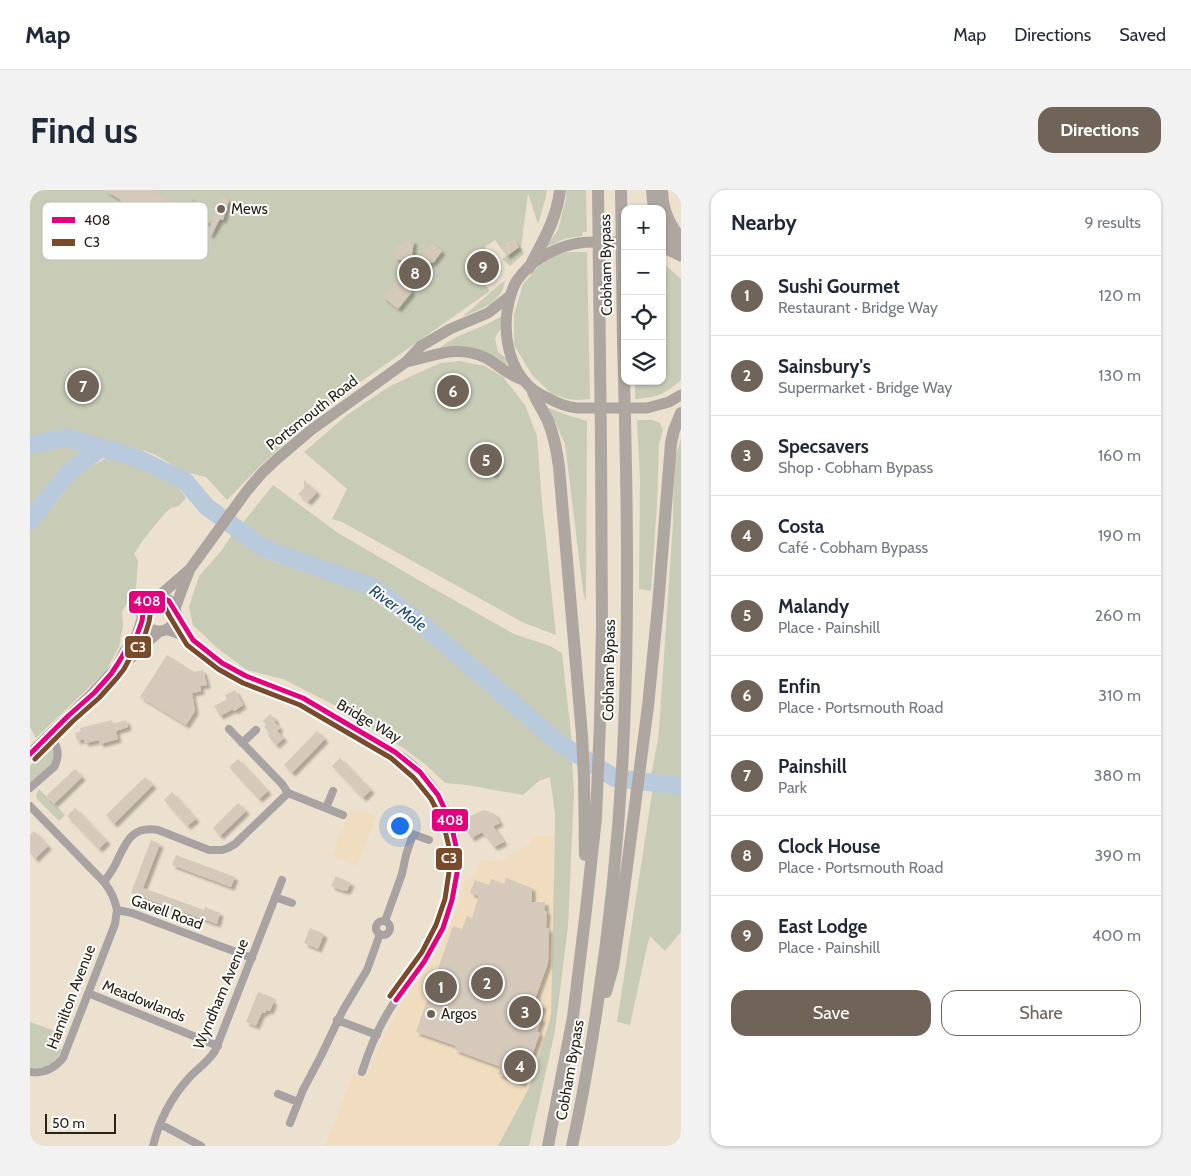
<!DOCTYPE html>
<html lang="en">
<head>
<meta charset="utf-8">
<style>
	:root { --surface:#fff; --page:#f2f2f3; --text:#1f2937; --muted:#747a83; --line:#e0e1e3; --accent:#6f6457 }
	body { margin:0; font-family:Cabin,sans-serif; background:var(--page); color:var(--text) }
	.controls { position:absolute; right:15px; top:15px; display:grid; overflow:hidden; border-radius:10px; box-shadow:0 1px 4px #0004 }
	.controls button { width:45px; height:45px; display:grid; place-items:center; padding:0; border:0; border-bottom:1px solid var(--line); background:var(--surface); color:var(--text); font:25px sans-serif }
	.scale { position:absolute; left:15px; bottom:12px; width:71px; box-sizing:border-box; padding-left:5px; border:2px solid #2b2216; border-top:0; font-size:14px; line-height:18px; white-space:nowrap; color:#2b2216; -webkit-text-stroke:4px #fff; paint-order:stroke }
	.you { position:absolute; left:369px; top:635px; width:18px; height:18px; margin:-12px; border:4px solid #fff; border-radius:50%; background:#1a73e8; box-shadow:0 0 0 8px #1a73e833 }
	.badge { display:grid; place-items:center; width:32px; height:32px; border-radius:50%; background:var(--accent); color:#fff; font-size:16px; font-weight:700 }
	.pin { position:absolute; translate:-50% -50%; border:2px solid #fff; box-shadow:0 1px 5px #0006 }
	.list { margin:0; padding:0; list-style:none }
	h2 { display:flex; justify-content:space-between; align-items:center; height:65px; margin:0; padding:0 20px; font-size:21px }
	h2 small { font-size:16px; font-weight:400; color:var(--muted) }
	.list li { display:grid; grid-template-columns:32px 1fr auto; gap:15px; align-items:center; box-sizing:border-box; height:80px; padding:0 20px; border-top:1px solid var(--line) }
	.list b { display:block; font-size:19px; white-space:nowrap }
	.list p { margin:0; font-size:16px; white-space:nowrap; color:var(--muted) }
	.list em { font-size:16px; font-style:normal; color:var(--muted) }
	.actions { display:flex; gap:10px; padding:15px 20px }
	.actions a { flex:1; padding:11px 0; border:1px solid var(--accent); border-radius:15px; text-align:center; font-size:18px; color:var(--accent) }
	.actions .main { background:var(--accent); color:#fff }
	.icon { flex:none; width:28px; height:28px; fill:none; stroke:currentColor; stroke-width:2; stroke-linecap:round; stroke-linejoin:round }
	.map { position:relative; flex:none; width:651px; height:956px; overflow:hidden; border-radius:15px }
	header { display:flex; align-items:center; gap:30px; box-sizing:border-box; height:70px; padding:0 25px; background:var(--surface); border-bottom:1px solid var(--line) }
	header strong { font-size:24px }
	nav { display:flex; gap:28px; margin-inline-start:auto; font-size:18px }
	.intro { display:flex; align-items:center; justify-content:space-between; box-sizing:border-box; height:120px; padding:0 30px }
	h1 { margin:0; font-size:35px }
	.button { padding:12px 22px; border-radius:15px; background:var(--accent); color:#fff; font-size:18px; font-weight:700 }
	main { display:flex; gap:30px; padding:0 30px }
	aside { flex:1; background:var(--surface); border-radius:15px; box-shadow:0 1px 4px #0004 }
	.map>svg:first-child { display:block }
	.built { fill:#f0dcbf }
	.green { fill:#c8ccb6 }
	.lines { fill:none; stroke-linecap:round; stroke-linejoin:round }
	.river { stroke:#b8cadc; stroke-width:18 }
	.building { fill:#d4c9ba; filter:url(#shadow) }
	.minor { stroke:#a9a2a2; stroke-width:8 }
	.primary { stroke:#aca49f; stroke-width:11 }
	.trunk { stroke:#aea6a0; stroke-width:12 }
	.bus-1-casing { stroke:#fff; stroke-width:9 }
	.bus-2-casing { stroke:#fff; stroke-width:9 }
	.bus-1 { stroke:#e5007d; stroke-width:5 }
	.bus-2 { stroke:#7a4b2a; stroke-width:5 }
	.poi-dot { fill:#6f6457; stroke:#fff; stroke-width:2 }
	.labels { text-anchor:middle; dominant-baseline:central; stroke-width:4; stroke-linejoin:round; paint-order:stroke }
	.poi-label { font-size:15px; fill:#2b2216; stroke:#fff; text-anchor:start }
	.street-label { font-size:15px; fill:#2b2216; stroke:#fff }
	.water-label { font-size:16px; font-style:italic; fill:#1f4a75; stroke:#fff }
	.key { fill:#fff; stroke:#bfbdb9; stroke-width:1 }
	.key-label { font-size:14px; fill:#2b2216 }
	.line-badge { stroke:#fff; stroke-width:2 }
	.badge-label { font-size:14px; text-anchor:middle; font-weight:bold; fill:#fff }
</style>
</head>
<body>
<header>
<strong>Map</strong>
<nav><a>Map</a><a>Directions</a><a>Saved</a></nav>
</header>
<div class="intro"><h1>Find us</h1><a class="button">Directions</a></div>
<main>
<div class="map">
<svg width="651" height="956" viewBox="0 0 651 956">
	<defs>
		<filter id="shadow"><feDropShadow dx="3.5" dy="3.5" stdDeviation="1" flood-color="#0004"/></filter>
	</defs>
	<rect width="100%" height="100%" fill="#ece0cf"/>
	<path class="built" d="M319 620 326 623 328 620 346 626 327 676 302 666Z
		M502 646H524L521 826 499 898 468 956H295L323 883 336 888 354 845 380 801 408 763 427 719 434 692 446 683 447 676 451 670 469 672 499 654Z"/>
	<path class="green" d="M0 0H517L515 10 508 34 498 3 491 58 494 64 480 76 472 69 489 57 484 50 476 54 478 56 472 60 465 50 455 57 472 82 455 93 454 91H453L460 101 329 193 295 220 264 245 228 278 197 310 176 287 155 282 124 264 105 258 72 251 37 240 0 247Z
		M536 0H556L557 42H553L552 46 534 49 515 58 528 40 536 9Z
		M540 62H557L560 209 547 210 538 209 522 204 502 185 484 155V124L493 94 509 76 527 63Z
		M632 72 651 89V190C635 204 626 208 605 209V191H632Z
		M475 90C474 93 474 98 472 101 463 116 446 121 432 127Z
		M473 125 471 138 465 148 468 162 475 167 478 177 409 159C426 143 453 139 473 125Z
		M429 171 455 176 473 187 495 215 507 246 512 313 526 445 492 432 312 332 302 329 317 299 274 262 317 225 360 196 410 173Z
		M516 217 537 225 557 231 556 412 553 401 535 254 526 234Z
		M607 230H623L630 233 633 240 629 254 627 314 621 401 609 399 610 289Z
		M651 248V591L621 586 628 549 630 525 643 333 644 272Z
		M36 256 54 262 23 290 0 323V263Z
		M80 266H84L118 279 149 298 156 308 149 316 141 318 135 323 113 350 104 364 108 370 106 398 92 422 93 436 89 457 76 481 6 548 0 537V338L17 317 30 308 43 289 62 276Z
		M243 295 308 343 385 388 484 444 520 456 532 463 542 553 532 547 381 416 340 389 239 354 212 334Z
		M203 343 236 369 333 402 409 459 518 551 542 569 544 603 538 737 525 841 499 956H468L499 898 521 826 525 637V624L520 587 509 591 493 605 437 595 415 593 395 574 373 558 308 517 253 489 217 480 186 457 163 435 159 417 169 386 192 360Z
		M21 558 24 561V570L21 575 0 594V576L18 559Z
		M623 597 645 600H651V742L635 761 620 746 617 756 600 835 587 832Z
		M9 599 35 625 29 631 7 609 6 605Z
		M0 832 31 843 25 857 32 860C25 874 15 880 0 878Z"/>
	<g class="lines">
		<path class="river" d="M0 255 37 248 107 268 155 291 177 317 235 359 343 397 393 435 529 553 585 588 651 596
			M0 331 38 283 71 258"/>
	</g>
	<path class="building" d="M74 0H122L155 19 160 6 165 22 180 32 167 33 165 39 135 28 114 15 109 22 102 18 99 22 88 15 91 10Z
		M191 5 199 10 193 30 190 29 181 45 178 44Z
		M375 50 384 51 381 72 365 69 367 55 374 56Z
		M483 50 489 57 477 66 472 60 478 56 477 54Z
		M402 53 412 61 403 73 401 72 379 100 382 102 368 119 353 107 367 90 370 93Z
		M452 66H457L464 76 449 87 442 78 451 71Z
		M422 188 434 206 424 213 411 196Z
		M452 256 468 265 466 269 471 272 464 285 442 273Z
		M274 290 287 302 278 312 268 304 274 298Z
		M137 465 164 482 173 480 177 495 170 496 171 501 162 503 165 521 156 535 110 507Z
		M205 500 213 515 204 521 203 519 190 526 184 516 197 509 195 505Z
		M240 524 246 530 244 532 250 538 247 541 254 548 246 555 238 546 240 543 234 537 237 535 233 531Z
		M82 530 83 534 96 530 98 537 86 541 88 549 70 554 69 550 55 553 54 549 47 551 45 543 51 541 50 538Z
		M287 541 295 549 262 583 254 575Z
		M310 568 341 600 333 608 302 576Z
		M208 569 238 601 229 609 199 577Z
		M45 579 52 587 24 614 16 606Z
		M115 587 123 595 84 634 76 625Z
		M142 602 166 629 157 636 134 610Z
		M208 613 216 621 190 646 183 638Z
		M45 618 77 651 69 659 37 626Z
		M454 620 465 624 470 633 463 636 474 652 464 657 452 642 441 648 432 630Z
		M4 641 18 656 5 669 0 663V645Z
		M121 650 130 654 113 698 174 720 175 717 190 723 187 734 101 703Z
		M146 665 205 687 201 697 142 675Z
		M306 686 321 693 317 701 314 700V701L301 696Z
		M476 688 502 698V712H515V721H517L516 738 519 739 518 773 504 812 513 815 509 827 512 828 507 842 510 843 492 893 468 884 471 877 425 860 426 856 386 842 423 736 432 739 437 726 442 728 449 706 440 703 445 690 459 695 461 689 474 694Z
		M280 738 294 744 288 759 274 753Z
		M228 802 242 807 240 810 244 811 240 821 236 820 235 823 232 822 226 836 216 832Z"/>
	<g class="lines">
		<path class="minor" d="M146 423C151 432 157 441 162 449 169 458 182 467 192 473 214 488 240 494 264 504 285 514 304 526 324 538 341 548 360 557 376 569 415 599 436 651 424 700 419 723 410 747 397 767 386 785 371 801 360 819 348 838 339 860 332 882
			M134 440 163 450
			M199 539 252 594 258 603 313 625
			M212 553 226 540
			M0 598 24 577C31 565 27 555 20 545
			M0 616 74 692C81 701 85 709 87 720L102 723 222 768
			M296 618 303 601
			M366 638 399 650
			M74 692C78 686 82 681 85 675 95 655 100 635 128 640L179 660H192L198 658 205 654 258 603
			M245 707 262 713
			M355 731 372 684 376 665 383 644
			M346 738a7 7 0 1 1 14 0a7 7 0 1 1-14 0Z
			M58 803 188 856
			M307 830 347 845
			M0 882C14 884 24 879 33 868L85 734 87 720
			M248 904 268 912
			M260 933 273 900 291 866 313 820 337 780 350 744
			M130 934 171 956
			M123 956C129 931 141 908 158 889 167 879 178 872 185 861L252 690"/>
		<path class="primary" d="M595 52C574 52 550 50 530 58 514 64 498 75 488 89 481 98 479 111 477 122 474 147 479 177 499 196 504 201 511 205 518 208 527 213 536 217 547 218H617L639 212 651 205
			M632 57 651 66
			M376 172C405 166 426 154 456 168 464 172 471 179 479 183 483 186 488 188 493 190
			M112 424a17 17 0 1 1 34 0a17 17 0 1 1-34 0Z
			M128 407 159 380
			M145 419 151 402 160 379 216 302 232 283 247 269 281 240 376 172 391 156 420 139 458 123 481 105
			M88 475 95 461 102 453 107 445 112 429
			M0 564 61 505 87 477 102 467 110 458 130 441"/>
		<path class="trunk" d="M622 0 624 19
			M632 0C632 18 639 35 651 49
			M632 42 651 64
			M499 78C512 53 527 29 530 0
			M502 199C506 211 513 220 518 231 524 246 527 261 529 277L552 545 554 588 555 665
			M576 802 583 777 592 715 618 516 628 416 641 253 644 240 651 223
			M518 956 543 827 556 720 566 628 570 532 572 435 571 255 568 0
			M542 956C552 911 560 864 567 818 581 726 590 633 594 540 599 423 597 305 594 188 592 125 592 63 591 0"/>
		<g class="bus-1-casing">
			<path id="bus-1" d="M0 564 38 526 64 503 81 484 87 475 96 460 103 452 107 445 112 431 114 415 118 410 127 406 132 407 139 411 163 450 192 473 216 486 273 508 365 562 390 582 408 605 420 630 426 656 427 683 422 710 413 738 394 772 366 810"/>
		</g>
		<g class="bus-2-casing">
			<path id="bus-2" d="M5 569 43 531 69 508 87 488 94 479 102 464 109 456 114 448 119 432 121 419 125 415 130 414 134 416 140 427 157 455 188 479 213 493 270 515 361 568 384 588 401 609 413 632 419 657V682L415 709 406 735 392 762 360 806"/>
		</g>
		<use href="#bus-1" class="bus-1"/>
		<use href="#bus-2" class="bus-2"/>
	</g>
	<g class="poi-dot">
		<circle cx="191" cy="19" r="5"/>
		<circle cx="401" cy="824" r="5"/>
	</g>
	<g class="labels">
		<g class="poi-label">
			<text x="201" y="19">Mews</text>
			<text x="411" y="824">Argos</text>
		</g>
		<g class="street-label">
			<text transform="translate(576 75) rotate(-91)">Cobham Bypass</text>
			<text transform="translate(282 223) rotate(-38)">Portsmouth Road</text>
			<text transform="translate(579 480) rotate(-89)">Cobham Bypass</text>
			<text transform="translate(339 531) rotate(30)">Bridge Way</text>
			<text transform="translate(137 722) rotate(20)">Gavell Road</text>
			<text transform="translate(191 804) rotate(-67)">Wyndham Avenue</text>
			<text transform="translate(41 807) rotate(-69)">Hamilton Avenue</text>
			<text transform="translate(114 811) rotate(22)">Meadowlands</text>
			<text transform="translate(540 880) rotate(-80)">Cobham Bypass</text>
		</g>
		<g class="water-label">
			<text transform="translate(368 418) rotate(36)">River Mole</text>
		</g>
	</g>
	<rect x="12" y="12" width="166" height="58" rx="8" class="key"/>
	<rect x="22" y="27" width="23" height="6" fill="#e5007d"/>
	<rect x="22" y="49" width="23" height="7" fill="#7a4b2a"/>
	<g class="key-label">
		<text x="54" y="35">408</text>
		<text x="54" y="57">C3</text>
	</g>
	<g class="line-badge">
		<rect x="98" y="400" width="38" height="24" rx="5" fill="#e5007d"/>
		<rect x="94" y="445" width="28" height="24" rx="5" fill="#7a4b2a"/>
		<rect x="401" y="618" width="38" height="24" rx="5" fill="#e5007d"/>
		<rect x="405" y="657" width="28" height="24" rx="5" fill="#7a4b2a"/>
	</g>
	<g class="badge-label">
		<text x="117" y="416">408</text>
		<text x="108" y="462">C3</text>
		<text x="420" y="635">408</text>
		<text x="419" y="673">C3</text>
	</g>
</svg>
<div class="controls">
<button>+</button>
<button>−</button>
<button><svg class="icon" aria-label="locate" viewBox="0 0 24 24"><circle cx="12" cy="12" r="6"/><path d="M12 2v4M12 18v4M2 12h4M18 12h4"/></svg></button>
<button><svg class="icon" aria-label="layers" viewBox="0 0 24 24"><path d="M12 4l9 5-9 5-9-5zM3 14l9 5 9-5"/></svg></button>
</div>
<div class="scale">50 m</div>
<div class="you"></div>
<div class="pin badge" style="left:411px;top:797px">1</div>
<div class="pin badge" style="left:457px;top:793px">2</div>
<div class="pin badge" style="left:495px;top:822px">3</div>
<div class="pin badge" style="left:490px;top:876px">4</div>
<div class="pin badge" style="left:456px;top:270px">5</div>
<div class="pin badge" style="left:423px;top:201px">6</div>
<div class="pin badge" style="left:53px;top:196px">7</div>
<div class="pin badge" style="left:385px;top:83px">8</div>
<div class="pin badge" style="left:453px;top:77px">9</div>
</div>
<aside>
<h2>Nearby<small>9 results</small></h2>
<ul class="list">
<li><span class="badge">1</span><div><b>Sushi Gourmet</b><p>Restaurant · Bridge Way</p></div><em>120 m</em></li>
<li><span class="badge">2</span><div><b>Sainsbury's</b><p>Supermarket · Bridge Way</p></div><em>130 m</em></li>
<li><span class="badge">3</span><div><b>Specsavers</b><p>Shop · Cobham Bypass</p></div><em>160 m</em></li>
<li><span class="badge">4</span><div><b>Costa</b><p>Café · Cobham Bypass</p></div><em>190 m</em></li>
<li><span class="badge">5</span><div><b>Malandy</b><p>Place · Painshill</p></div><em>260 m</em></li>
<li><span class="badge">6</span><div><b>Enfin</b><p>Place · Portsmouth Road</p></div><em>310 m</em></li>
<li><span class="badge">7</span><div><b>Painshill</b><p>Park</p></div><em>380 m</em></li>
<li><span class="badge">8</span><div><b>Clock House</b><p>Place · Portsmouth Road</p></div><em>390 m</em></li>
<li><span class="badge">9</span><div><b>East Lodge</b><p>Place · Painshill</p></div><em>400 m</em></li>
</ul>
<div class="actions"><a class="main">Save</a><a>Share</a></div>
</aside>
</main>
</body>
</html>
